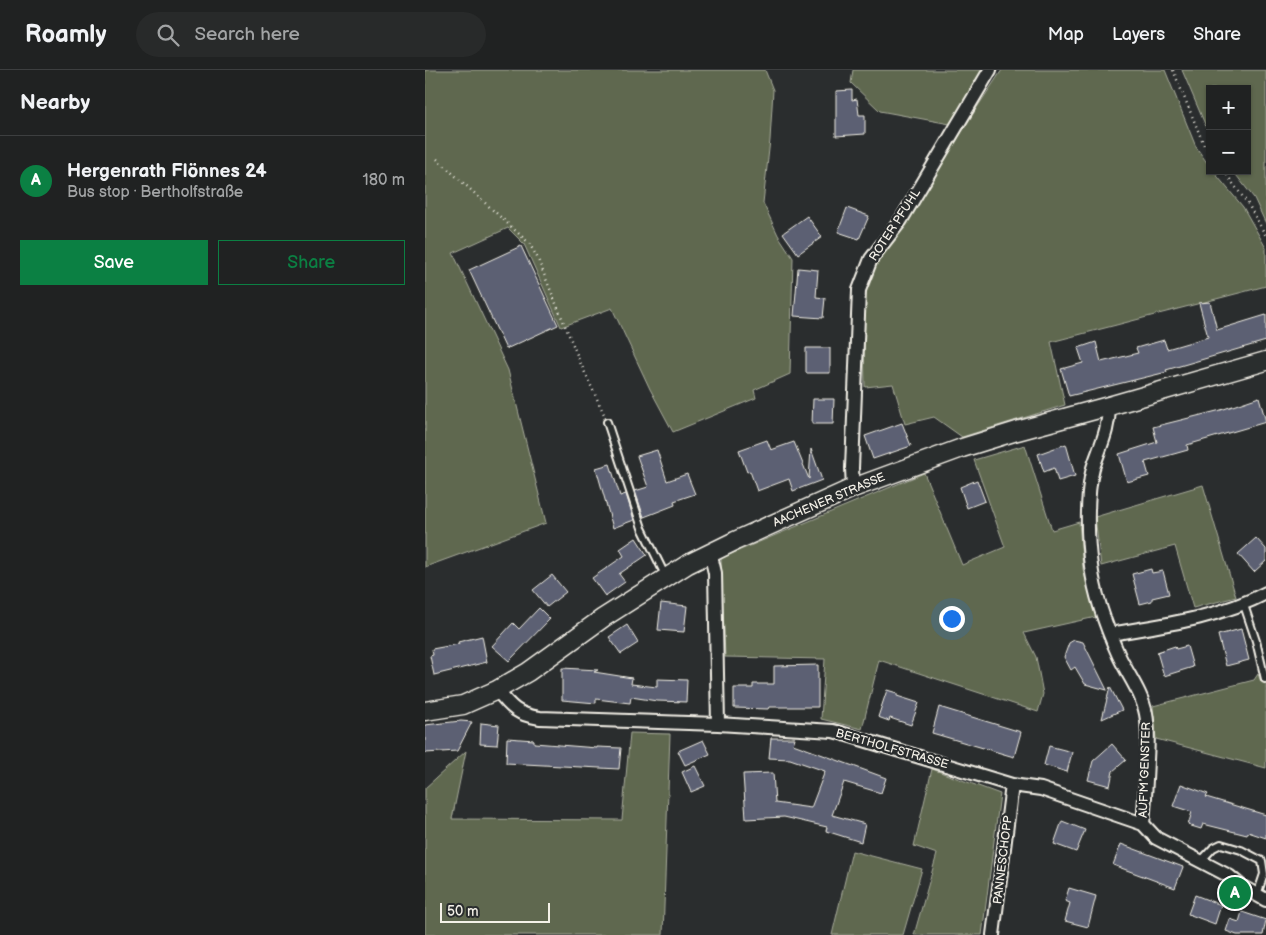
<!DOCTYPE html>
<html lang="en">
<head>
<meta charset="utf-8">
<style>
	:root { --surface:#202222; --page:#282a2a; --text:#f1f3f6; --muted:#a2a4a5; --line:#3d3f40; --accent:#0b8043 }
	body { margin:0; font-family:"Balsamiq Sans",sans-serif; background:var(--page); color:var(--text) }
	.controls { position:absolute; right:15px; top:15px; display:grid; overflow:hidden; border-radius:0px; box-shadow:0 1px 4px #0004 }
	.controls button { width:45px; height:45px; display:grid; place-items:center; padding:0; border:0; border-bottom:1px solid var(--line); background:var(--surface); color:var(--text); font:25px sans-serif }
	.scale { position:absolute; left:15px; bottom:12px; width:110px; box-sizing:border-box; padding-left:5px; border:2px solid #f4f1e8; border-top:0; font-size:14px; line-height:18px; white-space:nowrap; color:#f4f1e8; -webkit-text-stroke:4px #2a2d2e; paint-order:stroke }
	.you { position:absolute; left:526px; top:548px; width:18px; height:18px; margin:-12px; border:4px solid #fff; border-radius:50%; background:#1a73e8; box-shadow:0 0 0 8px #1a73e833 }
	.badge { display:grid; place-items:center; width:32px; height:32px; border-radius:50%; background:var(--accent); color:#fff; font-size:16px; font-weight:700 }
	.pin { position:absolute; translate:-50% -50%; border:2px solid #fff; box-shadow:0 1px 5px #0006 }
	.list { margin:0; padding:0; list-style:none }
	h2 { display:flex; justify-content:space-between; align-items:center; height:65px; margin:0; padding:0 20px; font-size:21px }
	h2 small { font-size:16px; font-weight:400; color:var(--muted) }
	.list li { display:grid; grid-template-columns:32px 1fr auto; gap:15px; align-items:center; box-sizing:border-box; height:90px; padding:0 20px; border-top:1px solid var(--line) }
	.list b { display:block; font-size:19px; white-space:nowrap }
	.list p { margin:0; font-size:16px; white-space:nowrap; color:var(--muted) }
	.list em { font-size:16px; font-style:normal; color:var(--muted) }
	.actions { display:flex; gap:10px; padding:15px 20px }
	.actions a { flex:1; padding:11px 0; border:1px solid var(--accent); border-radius:0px; text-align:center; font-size:18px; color:var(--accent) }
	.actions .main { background:var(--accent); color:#fff }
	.icon { flex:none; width:28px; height:28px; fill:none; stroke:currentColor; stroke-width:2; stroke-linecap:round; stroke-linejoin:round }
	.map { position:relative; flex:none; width:841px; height:865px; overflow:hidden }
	header { display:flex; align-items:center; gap:30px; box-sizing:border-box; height:70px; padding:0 25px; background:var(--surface); border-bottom:1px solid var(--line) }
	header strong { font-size:24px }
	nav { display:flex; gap:28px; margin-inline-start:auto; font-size:18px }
	.search { width:350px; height:45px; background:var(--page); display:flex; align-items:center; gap:12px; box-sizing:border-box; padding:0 18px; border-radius:28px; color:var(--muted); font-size:19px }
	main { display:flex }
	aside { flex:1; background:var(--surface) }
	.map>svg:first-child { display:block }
	.grass { fill:#5e684f; stroke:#a9ac9c }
	.building { fill:#5b6073; stroke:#f4f1e8 }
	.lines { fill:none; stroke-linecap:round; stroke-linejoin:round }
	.lane-casing { stroke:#f4f1e8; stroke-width:10 }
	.street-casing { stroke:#f4f1e8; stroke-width:16 }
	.secondary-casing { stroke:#f4f1e8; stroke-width:21 }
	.path { stroke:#f4f1e8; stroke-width:2.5; stroke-dasharray:1 4; stroke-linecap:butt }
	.lane { stroke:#2a2d2e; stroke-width:6 }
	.street { stroke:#2a2d2e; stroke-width:12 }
	.secondary { stroke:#2a2d2e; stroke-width:18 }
	.labels { text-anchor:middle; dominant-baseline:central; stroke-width:4.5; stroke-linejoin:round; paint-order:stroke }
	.street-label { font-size:12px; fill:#f4f1e8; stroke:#2a2d2e }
</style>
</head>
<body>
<header>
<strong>Roamly</strong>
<div class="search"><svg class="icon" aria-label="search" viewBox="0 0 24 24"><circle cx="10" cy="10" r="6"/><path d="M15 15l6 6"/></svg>Search here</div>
<nav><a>Map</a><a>Layers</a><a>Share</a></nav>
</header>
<main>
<aside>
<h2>Nearby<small></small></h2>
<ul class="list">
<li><span class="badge">A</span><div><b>Hergenrath Flönnes 24</b><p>Bus stop · Bertholfstraße</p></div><em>180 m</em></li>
</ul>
<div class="actions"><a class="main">Save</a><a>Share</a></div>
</aside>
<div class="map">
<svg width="841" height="865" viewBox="0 0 841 865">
	<rect width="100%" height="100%" fill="#2a2d2e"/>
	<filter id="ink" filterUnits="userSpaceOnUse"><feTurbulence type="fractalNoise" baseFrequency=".02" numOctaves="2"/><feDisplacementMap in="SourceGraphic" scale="10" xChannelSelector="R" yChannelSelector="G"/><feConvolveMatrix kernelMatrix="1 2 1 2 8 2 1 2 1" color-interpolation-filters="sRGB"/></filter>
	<g filter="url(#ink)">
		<path class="grass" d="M0 0H340L348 20 345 70 338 133 353 165 368 188 365 304 329 320 331 328 248 362 225 319 187 238 136 257 99 174 83 158 28 183 83 300 121 453 0 497Z
			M428 0H558L525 54 455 41 426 13Z
			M577 0H740L771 77 785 97V101H788L818 137 841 178V216L626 272 640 335 537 367 509 347 480 354 468 314 440 317 438 225 451 194 480 155 551 39Z
			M757 0H841V154L829 128 808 101H822V19H785V66Z
			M600 375 627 460 654 452 658 499 671 547 599 563 611 587 618 624 613 642 454 590 437 659 396 649 400 589 300 587 296 488 499 403 537 495 580 477 549 390Z
			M778 415 811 527 768 538 750 476 676 496 670 447Z
			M833 604 836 612 841 611V698L731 669 728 636 829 610Z
			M205 663 245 664 238 865H0V718L41 681 27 749 197 750Z
			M507 699 575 724 557 865H489L512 784 489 776Z
			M427 781 497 799 478 865H407Z"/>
		<path class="building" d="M427 20V30L432 29 434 45H440V64L411 66V21Z
			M422 138 444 146 434 169 413 162Z
			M382 146 397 167 373 184 358 163Z
			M96 176 133 255 81 279 44 200Z
			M373 198 393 200 391 227 400 228 398 248 369 246Z
			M785 232 792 260 841 245V271L741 300 742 302 644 326 636 299 658 293 653 278 671 272 676 292 713 283 711 278 739 270 742 279 783 267 774 233Z
			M381 278H405V303H381Z
			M834 327 841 352 762 375 763 380 720 392 724 406 702 412 694 384 732 372 728 357 796 340Z
			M388 329H409L408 354H387Z
			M477 353 486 376 448 389 440 366Z
			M342 370 346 380 369 372 384 409 386 379 397 410 368 421 364 409 332 421 325 401 322 402 314 380Z
			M641 374 650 406 633 411 629 398 619 402 613 384Z
			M232 380 242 411 262 404 270 424 249 431 250 435 219 447 210 421 223 417 212 386Z
			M185 394 195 426 201 424 209 450 188 458 171 398Z
			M552 410 560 431 542 438 535 417Z
			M211 468 222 485 194 504 200 512 180 526 167 508 199 486 195 479Z
			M831 468 841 479V491L829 502 813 484Z
			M726 499 727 503 738 501 744 524 727 528V531L715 534 707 504Z
			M127 505 141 522 122 537 108 520Z
			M236 533 262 536 259 562 233 560Z
			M114 538 125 549 84 591 67 576 88 553 94 559Z
			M202 555 213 573 196 584 184 567Z
			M816 559 824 590 801 596 793 565Z
			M57 566 62 592 9 605 5 586 8 585 7 579 34 574 33 572Z
			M649 570 658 572 682 620 660 614 650 597 646 600 639 587 644 573Z
			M750 576 751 579 762 576 768 597 739 606 732 582Z
			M393 595V637H344L343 639 309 638V618H328V614H349V596Z
			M137 598 173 600 169 602 207 608 206 614 232 617V609L262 610 261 632 232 631 206 627 205 633 171 629V633L137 630Z
			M685 617 697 640 677 649Z
			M462 620 472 623V626L494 633 486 655 465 648 464 651 453 647Z
			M514 637 596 662 589 687 507 663Z
			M36 651 47 652 32 681 0 683V655Z
			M56 653 74 655 72 675 55 674Z
			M82 668 109 670V673L172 678V677L196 678 194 699 81 693Z
			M346 668H370L368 674 461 708 456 723 419 712 407 745 440 754 436 772 401 761 402 757 359 747 321 749 318 704 348 703 350 733 386 738 400 701 365 689 344 688Z
			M278 670 285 684 260 695 253 681Z
			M687 674 701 690 688 701 685 716 663 710 668 691Z
			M624 676 647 682 642 702 619 695Z
			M270 696 280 716 266 722 257 702Z
			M756 714 783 724 781 727 841 745V768L823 762 822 765 778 754 776 759 763 755 767 742 748 736Z
			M637 751 660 760 651 782 629 774Z
			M696 774 758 797 750 818 688 795Z
			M644 818 671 826 663 857 640 851 645 833 640 831Z
			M770 825 796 835 790 854 763 844Z
			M817 842 841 850 838 865H812L801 861 805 849 814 852Z"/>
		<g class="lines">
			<g class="lane-casing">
				<path id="lane" d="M182 352 217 458 241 507
					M819 535 831 571 840 609
					M776 791 788 778 796 774 816 780 837 791 839 804 832 825"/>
			</g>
			<g class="street-casing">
				<path id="street" d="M684 336C684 361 675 376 668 398 661 425 662 469 666 496 670 527 681 557 694 586 703 605 717 623 721 644 724 659 723 675 722 690 721 711 720 732 718 754
					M428 418 427 398 434 220 446 189 476 150 565 0
					M285 482 290 503 293 654
					M685 564C738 555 794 548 841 523
					M72 620C86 638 93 645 115 648L293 654 408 661 419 664 587 715 616 719 718 754 731 768 804 806 816 816 841 830
					M568 865 587 715"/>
			</g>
			<g class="secondary-casing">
				<path id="secondary" d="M0 641 38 635 72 620 103 602 178 548 263 494 310 471 428 418 537 378 592 361 684 336 841 291"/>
			</g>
			<path class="path" d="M748 0 779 75 785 82
				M12 89 104 173 112 187 155 292 179 344
				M799 101 823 134 841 166"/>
			<use href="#lane" class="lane"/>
			<use href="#street" class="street"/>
			<use href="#secondary" class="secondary"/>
		</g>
	</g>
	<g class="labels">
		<g class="street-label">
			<text transform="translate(470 155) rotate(-57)">ROTER PFUHL</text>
			<text transform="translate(404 430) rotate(-23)">AACHENER STRASSE</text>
			<text transform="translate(467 679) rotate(16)">BERTHOLFSTRASSE</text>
			<text transform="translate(720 700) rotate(-88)">AUF'M GENSTER</text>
			<text transform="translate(578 790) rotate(-83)">PANNESCHOPP</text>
		</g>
	</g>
</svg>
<div class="controls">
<button>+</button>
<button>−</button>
</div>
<div class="scale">50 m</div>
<div class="you"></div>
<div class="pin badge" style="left:810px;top:823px">A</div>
</div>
</main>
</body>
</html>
